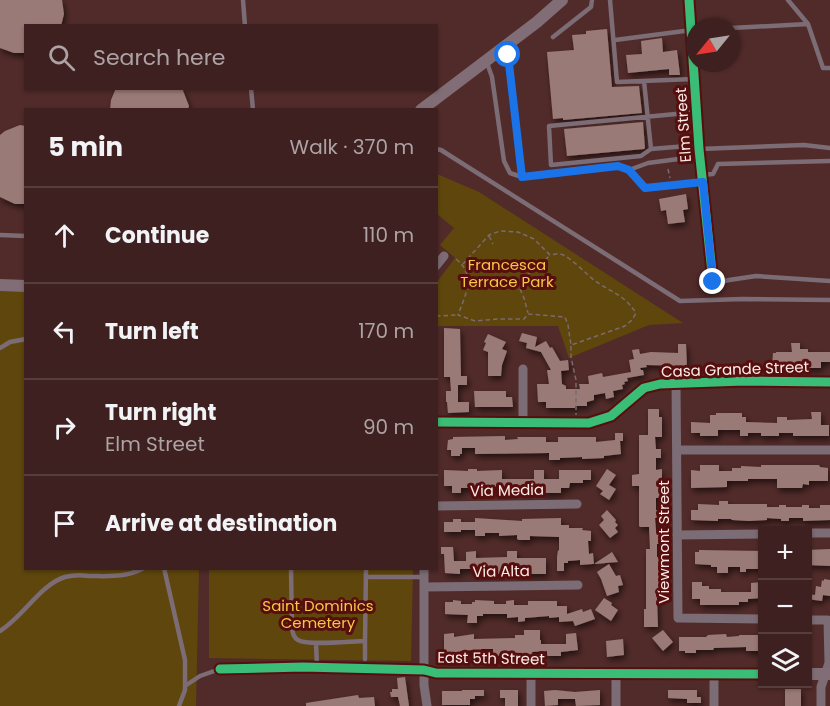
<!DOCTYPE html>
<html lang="en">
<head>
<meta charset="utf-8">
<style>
	:root { --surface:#3d201f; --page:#442828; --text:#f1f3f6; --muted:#ada3a4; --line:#563e3d }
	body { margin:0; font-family:Poppins,sans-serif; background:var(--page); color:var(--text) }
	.controls { position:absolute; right:18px; bottom:18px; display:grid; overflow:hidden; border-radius:0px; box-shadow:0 2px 4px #0004 }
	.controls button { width:54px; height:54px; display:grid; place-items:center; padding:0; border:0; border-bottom:2px solid var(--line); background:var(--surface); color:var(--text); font:30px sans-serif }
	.compass { position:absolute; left:686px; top:18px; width:54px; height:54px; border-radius:50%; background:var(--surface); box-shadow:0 2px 4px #0004; rotate:240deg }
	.stop { position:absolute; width:18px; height:18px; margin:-14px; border:4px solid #1a73e8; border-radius:50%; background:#fff }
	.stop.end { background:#1a73e8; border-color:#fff; box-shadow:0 2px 6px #0008 }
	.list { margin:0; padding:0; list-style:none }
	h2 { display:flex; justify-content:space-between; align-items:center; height:78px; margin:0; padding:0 24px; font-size:26px }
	h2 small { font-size:20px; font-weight:400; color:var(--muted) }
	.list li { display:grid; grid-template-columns:39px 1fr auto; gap:18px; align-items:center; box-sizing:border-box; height:96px; padding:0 24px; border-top:2px solid var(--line) }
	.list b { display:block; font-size:22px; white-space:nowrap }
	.list p { margin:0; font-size:20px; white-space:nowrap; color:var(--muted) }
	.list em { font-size:20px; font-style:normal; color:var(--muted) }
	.icon { flex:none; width:33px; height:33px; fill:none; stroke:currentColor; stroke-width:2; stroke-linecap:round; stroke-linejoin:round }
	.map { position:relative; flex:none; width:830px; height:706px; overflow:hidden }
	.search { position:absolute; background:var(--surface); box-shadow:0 2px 4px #0004; left:24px; top:24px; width:414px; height:66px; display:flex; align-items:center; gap:15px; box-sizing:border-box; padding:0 21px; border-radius:0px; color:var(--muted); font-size:22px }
	.panel { position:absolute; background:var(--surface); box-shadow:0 2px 4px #0004; left:24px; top:108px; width:414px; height:462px; border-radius:0px }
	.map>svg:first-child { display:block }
	.green { fill:#5f460d }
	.building { fill:#9a7a77; filter:url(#shadow) }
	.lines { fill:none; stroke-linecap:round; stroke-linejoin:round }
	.path { stroke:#7b6a6e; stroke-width:1.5; stroke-dasharray:4.5 3; stroke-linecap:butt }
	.lane { stroke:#7c6c75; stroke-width:4.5 }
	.street { stroke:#7c6c75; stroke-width:9 }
	.secondary { stroke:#816d76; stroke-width:12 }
	.cycleway-casing { stroke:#560f0e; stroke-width:13 }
	.cycleway { stroke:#3abd76; stroke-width:9 }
	.route { stroke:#1a73e8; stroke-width:8 }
	.labels { text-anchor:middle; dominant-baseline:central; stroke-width:6; stroke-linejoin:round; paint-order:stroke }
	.street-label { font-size:15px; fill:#fdebe8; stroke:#560f0e }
	.park-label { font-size:15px; fill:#f8c645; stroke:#560f0e }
</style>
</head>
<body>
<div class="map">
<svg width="830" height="706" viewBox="0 0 830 706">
	<defs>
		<filter id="shadow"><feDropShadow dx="2" dy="3.5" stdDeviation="3" flood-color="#0009"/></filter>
	</defs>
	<rect width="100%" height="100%" fill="#512b29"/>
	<path class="green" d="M437 174 479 192 683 323 649 325 569 358 558 326H437V282L455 258 440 245 454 228 437 214Z
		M0 286 25 291 26 568 199 569 196 706H0Z
		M209 569H413L411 661 209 658Z"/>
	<path class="building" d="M0 0H62L64 14 61 26H26V53H14L0 48Z
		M607 29 612 87 639 86 642 113 563 120V118L553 119 547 52 574 50 572 35 586 34V31Z
		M662 38 663 52 677 50 680 75H669V69L628 73 626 55 642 54 641 41Z
		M116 88H182L189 106 188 110H110L111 100Z
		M643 122 645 148 644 149 567 156 564 129Z
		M20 125 26 126V204H15L0 197V135L5 131Z
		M686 194 688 209 683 210 685 222 668 224 666 210 661 211 659 199Z
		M444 328 460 329 461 376H467V385H458V402H469V412L448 413 447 402H446V391H451L450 377H444Z
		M522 333 537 337 535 347 546 341 550 348 552 347 560 361 568 360 569 370 561 371 562 384 566 386V389H580L579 384H589L588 376 602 373 603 377 631 372 629 360 634 359 632 350 639 349 640 354 651 352 678 353V344H686L687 366 646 365 647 367 640 368 641 370H643L644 375 627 378 628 381 624 382 625 384 622 385 623 389 613 391 614 397 606 399 605 393 594 395V400L587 402V406H575V408H546V402H538L537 384H549L547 370H551L541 352 526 348 527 343 519 341Z
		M488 334 506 342 502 349 507 351 502 365 501 376H488V352L483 350 486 343 484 342Z
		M791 343H800V349H808V352H830V362H821V368H800L799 363H780V368H772L773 353H776V352H792Z
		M474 391H506V397H512L513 407H475Z
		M648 409H659V417H662V437H655L656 449H661V458H656V470L662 469V478H660V490H662V498H656V510H662V518H655L656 530H662V539H659V544H657V557H663V598H657L658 627H644V609H646V549H650L649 527H640L639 526V486H632V475L639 474V435H648Z
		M811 412H821V425H829V436H793V433H779V436H761V433H748V436H740V430H718V436H700V433H691V422L710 423V415H716V413H742V417H746V422L777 423V417H787V420L812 419Z
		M615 433H623V441H620L621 454 604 456V458L582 459V457L560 458V460H549V453L475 454V448H462V454H460V456H451V450H447L448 440 453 439V437L505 436V440L518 439 517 437H546V442H558V437H596V442L615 440Z
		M700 465H719V471H732V468H741V466L761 467V465H819L820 467 828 468V481H809V485L803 484 802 488H777V479H748V481H727V487L691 488V470L700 471Z
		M468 469H477V471L502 470V479H534V470H544V479H559V470H591V480H583V483H570L569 488H561V493H543V487H531V493H523L522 489 509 490V493H500V487H485V493H476V488H461V493H452V486H444V470L468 471Z
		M607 469 616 475 609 485 616 489 609 500 600 494 603 491 596 486Z
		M719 501H728V504H767V507H779V505H786V507H802V505H809V508H820V505H830V520L803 521V518H789V521H781V519L767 518V520L749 521 732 520 731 519H718V521L691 520V510H698V504L719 505Z
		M607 510 616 520 615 522 618 525 615 528 618 532 610 538 599 525 604 520 601 516Z
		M475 518 522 521V519L561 518V525H569V528H583L582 530 591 531V541H588L589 554 593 553 594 564 612 552 618 562 580 565V560L568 561V563H564V571H557V557L558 550 559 551V537L530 536V540H519L517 539V535L499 536V533H485V536H475V530H461V532H444V522H453V519H461V522H475Z
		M441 547H453L454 561H466V552L476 551V558L507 557V551H517V558H546V574H516L515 568H503V574H495V572L475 574 474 569H460V574L445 573 444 554H441Z
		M830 549V566L807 565V550Z
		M699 550 761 551V555H762V569H746V572H740V567H728V573H717V567H711V565L695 564V552H699Z
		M609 564 616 576 620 575 623 585 618 586 619 592 607 596 601 579 597 572Z
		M824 579 830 580V596L823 595 822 601 807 599V594L815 595 816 586 821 587 822 580 824 581Z
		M692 582H702V586H709V589H721V592H751V583L762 582V598L748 599V602H739V605H700V599H692Z
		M604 598 612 603 611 605 618 610 611 621 595 610Z
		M453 600 461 601V604H472V602H475V600L494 601V604H506V601L514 600V605H528V601H557V606H567V614L582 609 583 612 591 609 595 619 575 626 573 621 559 622V617L549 618V616L525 618V621L518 622V617L507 618V614H483V616H477V623H467L468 615 445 614V602H453Z
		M524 630H540V640H541V644H566V634L576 633 578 650 561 652V656H547V651L532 652 533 656H493V649H481L482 655 473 656 472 650 460 651 461 656H453L452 652H444V634L454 633V637L474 634V639L515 638V635H524Z
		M663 630 673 642 663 651 652 638Z
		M726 634 727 637 739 636V635H762V651H746V647L714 648 713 650H696V653H685V651H679V637H706L708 635Z
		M623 639 624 655 607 657 606 641Z
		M405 677 409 706H400L398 697H391L390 692H392V689H398L397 678Z
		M785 689H801V706H785Z
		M462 690H484V696H475V699H470V705H442V691H462Z
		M500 690H518V706H505V698H500Z
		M555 690 575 692 600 690V705L576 706 575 699H558V705L545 706 544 691Z
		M668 690H697V697H701V703H687V699L668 698Z
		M358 695 359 698 374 697 375 706H306V703Z"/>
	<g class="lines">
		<path class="path" d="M668 169 670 178
			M489 236 493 244
			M456 259C477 276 465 295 458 315L475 321 498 319H524L528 314 565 317 568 325 571 345 625 326 632 320 636 313C623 293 611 293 594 280 586 274 570 256 560 254 556 253 553 255 550 255L534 239 518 232 500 231 489 235 463 264
			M517 282 524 298 528 313
			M471 283 480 286 517 282 542 264 549 256
			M436 316 457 315
			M571 346V357L576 380V415"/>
		<path class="lane" d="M243 0 245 26
			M610 0 617 82 694 79
			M788 0 808 24 823 68H830
			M731 28 808 24
			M553 37 591 7 592 0
			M615 40 692 30
			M503 48 508 55 522 177 618 167 629 170 645 188 703 182
			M487 63 492 77 504 161 510 173 522 177
			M644 81 651 149
			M251 88 253 110
			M697 112 549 126 551 165 641 156 651 149 699 145
			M436 149 441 150 680 301 743 299 830 300
			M699 149 804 145 830 148
			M629 170 648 163 686 158
			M702 175 713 174 718 164 830 161
			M0 235 26 236
			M714 282 717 283 729 280 756 276 830 281
			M0 348 10 342 26 339
			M164 568 185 660V690L179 706
			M291 568 292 628C293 633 293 637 298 640 306 646 353 641 365 641L366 568
			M366 577H423
			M0 631C23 617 41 584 65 577 73 575 81 575 89 576 109 576 125 578 144 568
			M316 643 317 667
			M365 659V641
			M185 686 200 676 220 669"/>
		<path class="street" d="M689 0 699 149 713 282
			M436 266 444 256
			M523 369V422
			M676 383 678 618 762 619
			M436 422 589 423 611 416 644 388 660 384 744 381 830 382
			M677 450H830
			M436 506 577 504
			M808 533H830
			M677 535 762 534
			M424 568V685L427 706
			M424 587 578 585
			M808 620H828L829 663 821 687V706
			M220 669 303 667 424 670 436 673 616 674V706
			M714 673V706
			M531 674V706"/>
		<path class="secondary" d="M421 110 537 22 562 0
			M0 285 26 286
			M616 674H762
			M808 674H830"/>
		<g class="cycleway-casing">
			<path id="cycleway" d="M689 0 699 149 713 282
				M436 422 589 423 611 416 644 388 660 384 744 381 830 382
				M220 669 303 667 424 670 436 673 762 674"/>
		</g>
		<use href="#cycleway" class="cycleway"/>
	</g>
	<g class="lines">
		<path class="route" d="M508 55 522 177 618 166 629 170 645 188 703 182 713 282"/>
	</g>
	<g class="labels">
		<g class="street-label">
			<text transform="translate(683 125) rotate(-94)">Elm Street</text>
			<text transform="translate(735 369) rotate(-2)">Casa Grande Street</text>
			<text transform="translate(507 490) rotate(-1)">Via Media</text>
			<text transform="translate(663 542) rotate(-90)">Viewmont Street</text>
			<text transform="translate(501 571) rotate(-1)">Via Alta</text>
			<text transform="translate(491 658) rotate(1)">East 5th Street</text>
		</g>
		<g class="park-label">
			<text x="507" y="264">Francesca<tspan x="507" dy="17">Terrace Park</tspan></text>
			<text x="318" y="605">Saint Dominics<tspan x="318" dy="17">Cemetery</tspan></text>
		</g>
	</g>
</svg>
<div class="controls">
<button>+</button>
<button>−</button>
<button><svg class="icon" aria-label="layers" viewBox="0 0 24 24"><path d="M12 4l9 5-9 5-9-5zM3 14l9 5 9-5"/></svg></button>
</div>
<svg class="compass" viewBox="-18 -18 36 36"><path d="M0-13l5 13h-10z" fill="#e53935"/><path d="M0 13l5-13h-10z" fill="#ada3a4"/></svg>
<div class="stop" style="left:508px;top:55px"></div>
<div class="stop end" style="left:713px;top:282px"></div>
<div class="search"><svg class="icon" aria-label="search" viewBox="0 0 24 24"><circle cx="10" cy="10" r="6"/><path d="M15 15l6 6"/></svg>Search here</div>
<section class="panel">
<h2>5 min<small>Walk · 370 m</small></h2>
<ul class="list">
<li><svg class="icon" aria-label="ahead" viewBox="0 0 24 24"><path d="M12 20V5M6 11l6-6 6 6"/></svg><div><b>Continue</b></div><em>110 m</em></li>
<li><svg class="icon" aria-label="left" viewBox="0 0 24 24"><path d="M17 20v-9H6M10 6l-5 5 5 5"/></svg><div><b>Turn left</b></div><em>170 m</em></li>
<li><svg class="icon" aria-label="right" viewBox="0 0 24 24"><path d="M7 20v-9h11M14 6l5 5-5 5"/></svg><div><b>Turn right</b><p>Elm Street</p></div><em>90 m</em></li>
<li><svg class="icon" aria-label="arrive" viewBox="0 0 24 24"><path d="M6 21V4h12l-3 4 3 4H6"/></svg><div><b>Arrive at destination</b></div></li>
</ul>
</section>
</div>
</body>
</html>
